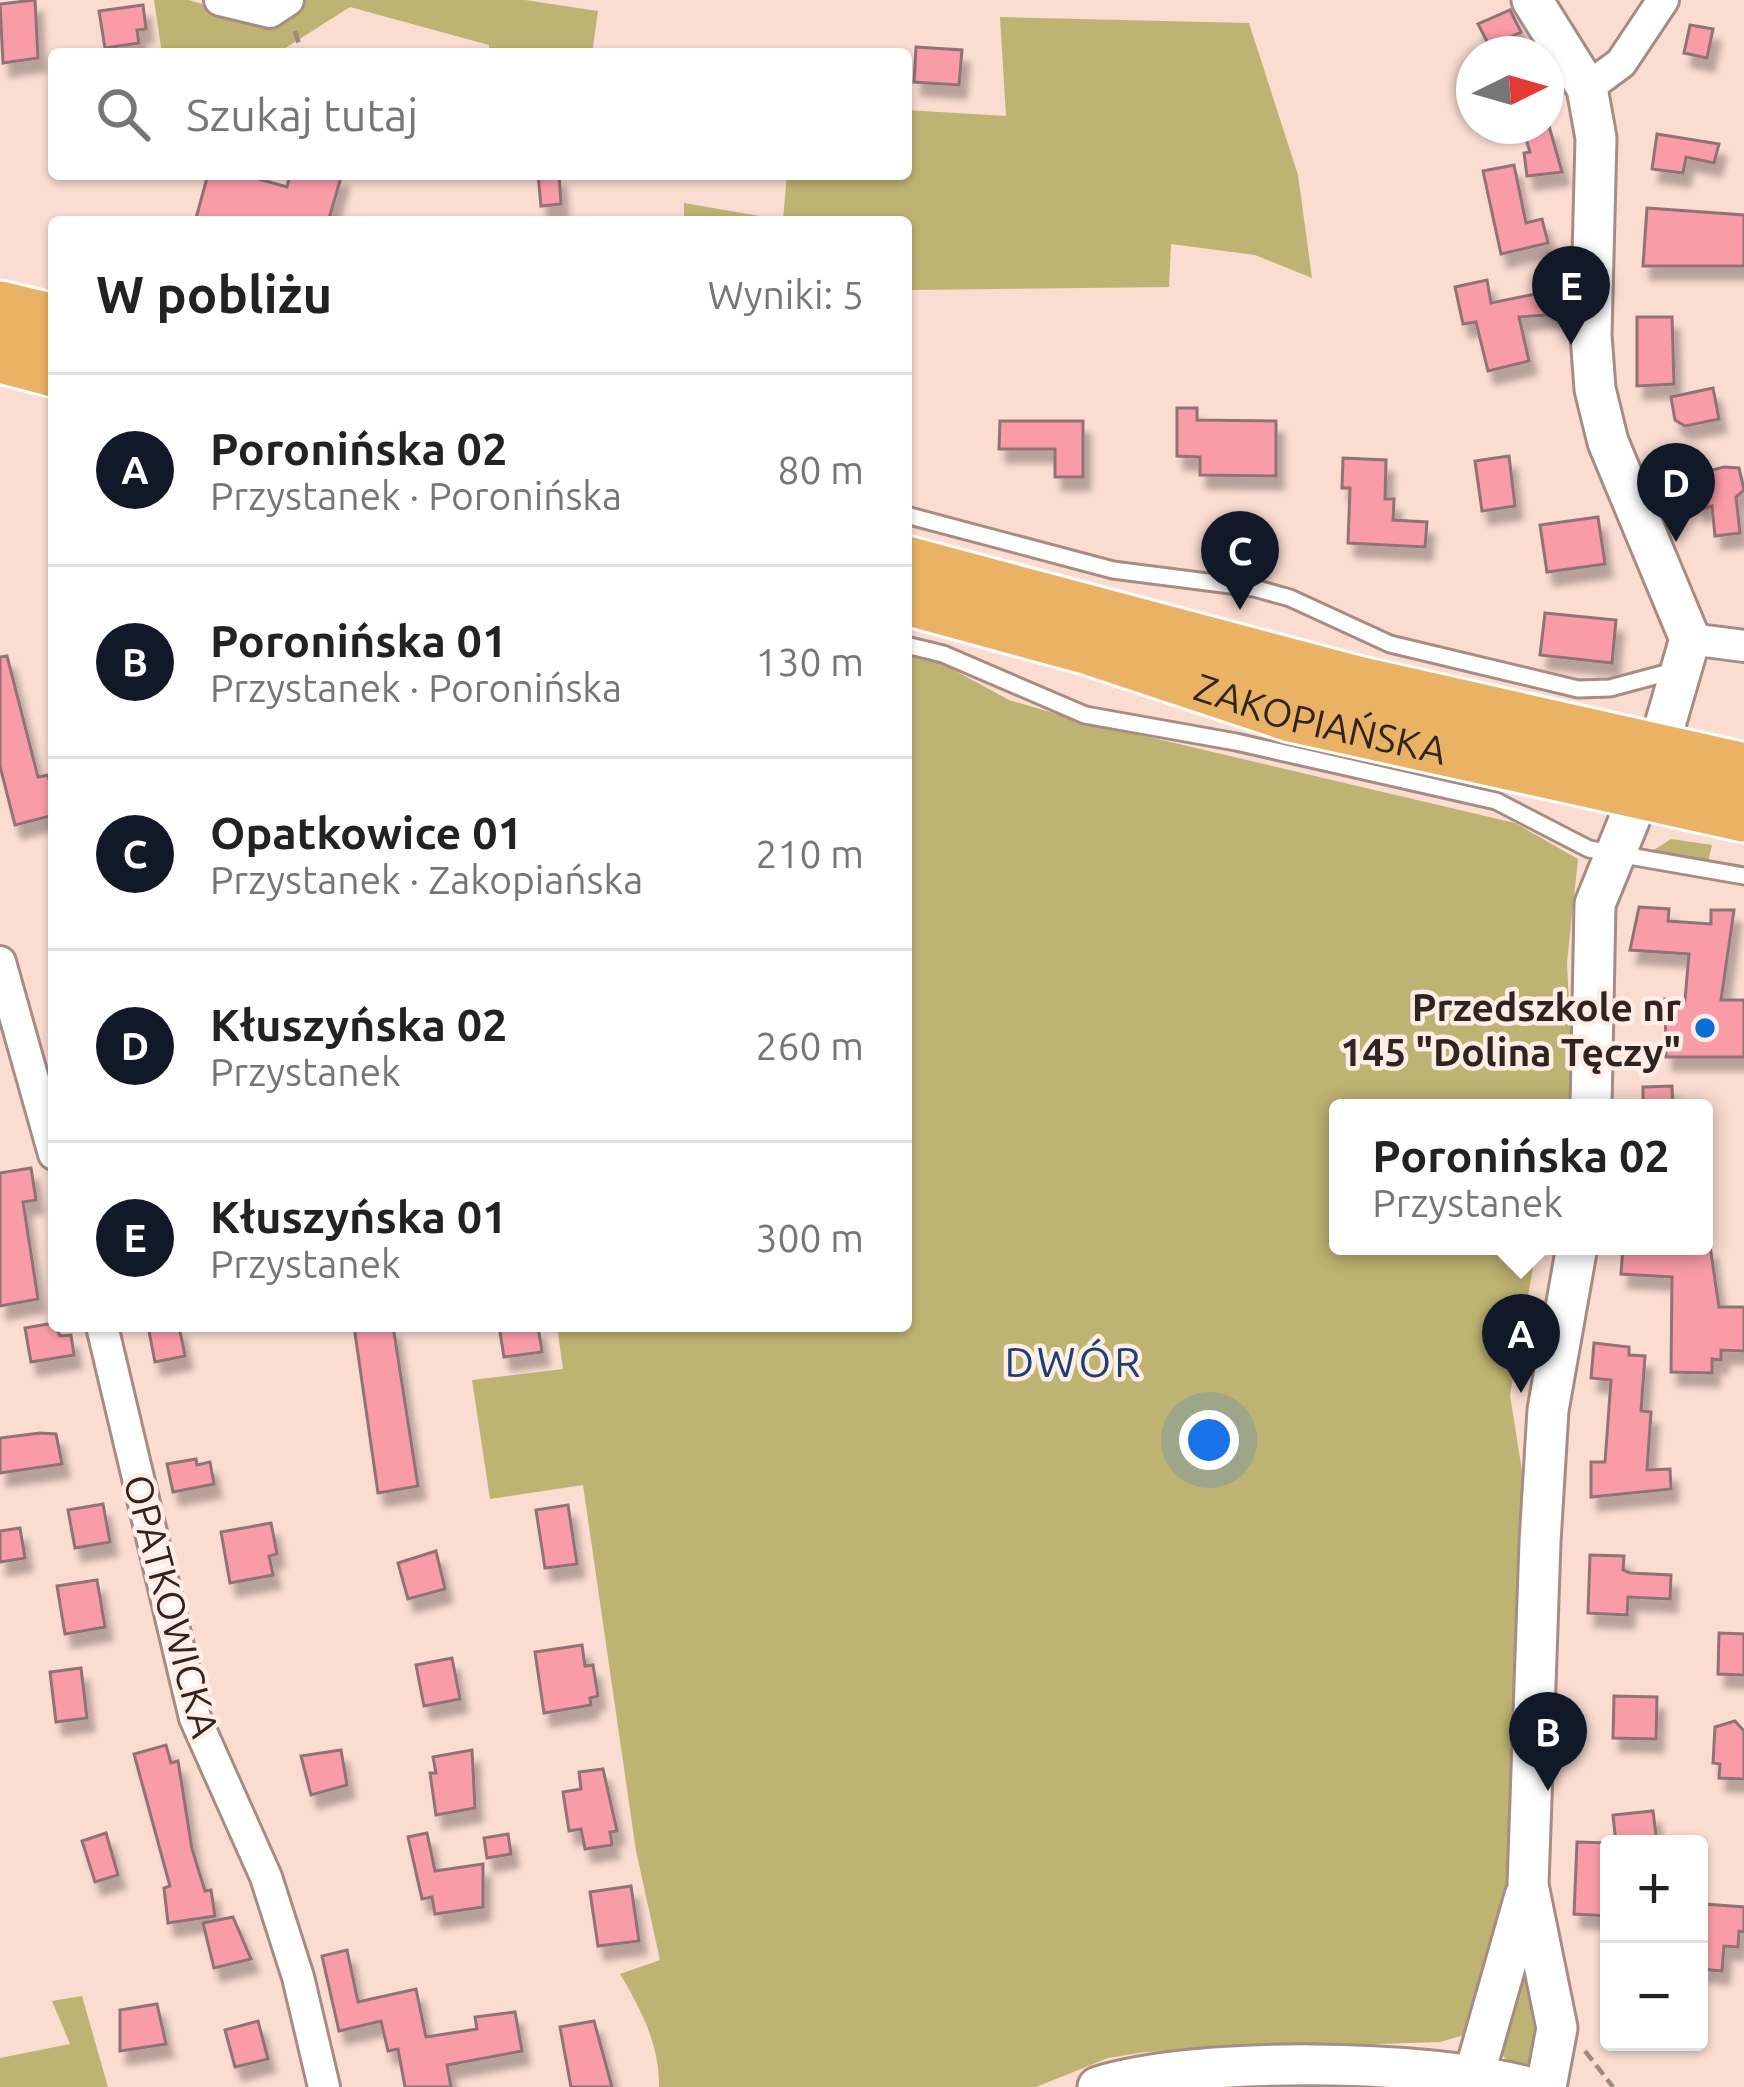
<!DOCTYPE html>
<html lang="pl">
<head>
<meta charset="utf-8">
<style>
	:root { --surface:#fff; --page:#f6f6f6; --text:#222; --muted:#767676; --line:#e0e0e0; --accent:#111827 }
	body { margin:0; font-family:Ubuntu,sans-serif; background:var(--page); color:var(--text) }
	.controls { position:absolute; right:36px; bottom:36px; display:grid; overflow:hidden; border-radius:12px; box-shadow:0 3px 9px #0004 }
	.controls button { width:108px; height:108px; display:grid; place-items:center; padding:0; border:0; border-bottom:3px solid var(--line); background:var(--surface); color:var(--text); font:60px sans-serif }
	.compass { position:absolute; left:1456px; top:36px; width:108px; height:108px; border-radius:50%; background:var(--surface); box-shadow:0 3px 9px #0004; rotate:85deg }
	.you { position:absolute; left:1209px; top:1440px; width:42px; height:42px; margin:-30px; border:9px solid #fff; border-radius:50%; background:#1a73e8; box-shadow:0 0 0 18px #1a73e833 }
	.badge { display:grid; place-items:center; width:78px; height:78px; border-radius:50%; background:var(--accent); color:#fff; font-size:39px; font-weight:700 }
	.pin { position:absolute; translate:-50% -99px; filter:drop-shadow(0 3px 6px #0008) }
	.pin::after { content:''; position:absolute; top:63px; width:42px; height:36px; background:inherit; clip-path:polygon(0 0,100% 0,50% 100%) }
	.popup { position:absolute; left:1329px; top:1099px; width:384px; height:156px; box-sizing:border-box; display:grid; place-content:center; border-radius:12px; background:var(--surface); filter:drop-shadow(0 3px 9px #0005); font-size:39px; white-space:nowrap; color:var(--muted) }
	.popup b { font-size:45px; color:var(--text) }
	.popup::after { content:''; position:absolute; left:50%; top:100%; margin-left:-24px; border:24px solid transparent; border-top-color:var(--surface) }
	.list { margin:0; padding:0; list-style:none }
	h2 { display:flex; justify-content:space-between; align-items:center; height:156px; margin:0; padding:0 48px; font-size:51px }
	h2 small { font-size:39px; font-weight:400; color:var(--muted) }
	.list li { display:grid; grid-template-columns:78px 1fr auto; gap:36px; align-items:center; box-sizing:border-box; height:192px; padding:0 48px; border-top:3px solid var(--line) }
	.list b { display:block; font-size:45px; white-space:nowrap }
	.list p { margin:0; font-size:39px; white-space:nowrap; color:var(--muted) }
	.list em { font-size:39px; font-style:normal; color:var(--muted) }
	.icon { flex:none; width:66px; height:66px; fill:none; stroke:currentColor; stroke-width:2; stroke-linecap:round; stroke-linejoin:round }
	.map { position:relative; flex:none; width:1744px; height:2087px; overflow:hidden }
	.search { position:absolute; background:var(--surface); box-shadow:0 3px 9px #0004; left:48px; top:48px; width:864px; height:132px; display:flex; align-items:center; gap:30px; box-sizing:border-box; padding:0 42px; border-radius:12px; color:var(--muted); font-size:45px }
	.panel { position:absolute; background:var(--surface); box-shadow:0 3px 9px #0004; left:48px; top:216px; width:864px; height:1116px; border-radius:12px }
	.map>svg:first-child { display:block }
	.green { fill:#beb372 }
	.building { fill:#fa9ca7; stroke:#8f7375; stroke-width:3; filter:url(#shadow) }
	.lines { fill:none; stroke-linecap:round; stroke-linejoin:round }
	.service-casing { stroke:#a78c82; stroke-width:21 }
	.minor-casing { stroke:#a78c82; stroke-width:36 }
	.tertiary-casing { stroke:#a78c82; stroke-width:45 }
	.trunk-casing { stroke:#fff; stroke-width:57 }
	.path { stroke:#9f8a82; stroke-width:4.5; stroke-dasharray:12 6; stroke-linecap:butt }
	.service { stroke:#fff; stroke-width:15 }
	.minor { stroke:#fff; stroke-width:30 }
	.tertiary { stroke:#fff; stroke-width:39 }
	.trunk { stroke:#eab264; stroke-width:51 }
	.poi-dot { fill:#096fd7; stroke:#ffede6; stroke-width:4.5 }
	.labels { text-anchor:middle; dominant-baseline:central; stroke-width:9; stroke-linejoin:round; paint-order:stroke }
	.street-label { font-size:39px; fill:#2f2420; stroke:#ffede6 }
	.poi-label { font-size:39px; font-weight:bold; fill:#2f2420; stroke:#ffede6; text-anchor:end }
	.neighbourhood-label { font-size:42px; letter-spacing:3px; fill:#184276; stroke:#ffede6 }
</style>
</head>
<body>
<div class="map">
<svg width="1744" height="2087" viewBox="0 0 1744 2087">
	<defs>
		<filter id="shadow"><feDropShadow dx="7" dy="13" stdDeviation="3" flood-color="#0004"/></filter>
	</defs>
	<rect width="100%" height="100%" fill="#fadcd1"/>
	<path class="green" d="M154 0H188L251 17 295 0H525L598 11 592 54H489V45L350 7 276 54H162Z
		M1000 17 1249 23 1298 175 1312 278 1255 255 1171 244 1169 287 906 290V222H684V203L783 220 787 174H906V110L1006 116Z
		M906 654 941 663 1009 700 1081 721 1515 823 1578 859 1567 962 1574 1108H1338V1246H1537L1510 1395 1525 1490 1513 1808 1504 1909 1478 2031 1440 2042 1145 2052 1108 2058 1036 2087H659C660 2046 641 2009 620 1974L660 1960 636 1851 583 1485 490 1499 472 1380 563 1369 557 1326H906Z
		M1671 839 1712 845 1708 861 1649 853Z
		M1523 1954 1544 2036 1533 2062C1513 2072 1504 2060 1496 2043Z
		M82 1996 108 2087H0V2058L70 2044 52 2001Z"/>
	<path class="building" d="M35 0 38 58 3 63 0 4Z
		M143 5 146 29 137 30 139 43 105 48 99 11Z
		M1510 10 1521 32 1490 47 1478 24Z
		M1690 25 1713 29 1707 58 1684 53Z
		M916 47 962 50 959 85 914 82Z
		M1522 126H1549L1562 172 1527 176 1524 153 1530 152Z
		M1657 134 1719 144 1714 163 1686 157 1683 173 1652 169Z
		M1514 165 1526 223 1542 219 1548 243 1501 254 1483 171Z
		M208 174H241L287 187 290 174H342L328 222H195Z
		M538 174H559L561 204 541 206Z
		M1647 208 1744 215V266H1643Z
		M1487 280 1491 303 1555 290 1557 314 1519 317 1529 361 1488 371 1476 322 1463 324 1455 287Z
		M1637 317H1672L1674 384 1637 386Z
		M1713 388 1719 419 1685 426 1675 420 1671 397Z
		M1177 408H1197V420L1276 421V476L1200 475V457L1177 456Z
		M1000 421H1083V477H1055V449H999Z
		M1509 456 1515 506 1482 511 1475 461Z
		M1343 458 1386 460 1385 499H1394L1393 520 1427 522 1425 547 1348 543 1350 488H1342Z
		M1724 467 1739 468 1744 490 1736 497 1740 533 1715 536 1712 506 1698 510 1690 476Z
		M1598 517 1605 564 1547 572 1540 525Z
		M1545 613 1616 620 1612 663 1540 655Z
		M7 656 38 777 48 775 54 801V815L15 825 0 766V657Z
		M1639 907 1669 909 1668 921 1711 924V910H1734L1721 1000H1744V1057H1666L1665 999 1685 1000 1689 954 1630 950Z
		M1672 1086 1673 1108H1643V1087Z
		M31 1168 36 1200 23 1202 38 1299 0 1306V1173Z
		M1623 1246H1710L1719 1307H1744V1351L1721 1350V1360L1712 1359V1373L1671 1372 1672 1277 1621 1274Z
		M54 1323 60 1336 71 1335 74 1355 31 1362 25 1328Z
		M148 1326H179L185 1356 155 1362Z
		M354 1326H393L418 1486 378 1493Z
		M499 1326H538L542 1352 504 1357Z
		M1594 1343 1629 1347V1355L1645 1356 1641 1411 1651 1412 1647 1470 1670 1469 1671 1489 1591 1497V1462H1605L1611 1380 1591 1378Z
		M40 1433 56 1434 62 1464 0 1473V1438Z
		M196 1459 197 1465 210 1462 214 1484 173 1492 167 1464Z
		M103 1504 110 1542 75 1548 68 1510Z
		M568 1505 577 1564 545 1568 536 1510Z
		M271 1523 277 1554 269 1556 273 1575 230 1583 221 1532Z
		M20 1528 25 1558 0 1562V1531Z
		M436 1551 445 1589 408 1599 398 1563Z
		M1590 1555 1624 1556 1623 1570 1630 1573 1671 1575 1670 1599 1628 1597 1627 1615 1588 1613Z
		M97 1580 105 1627 65 1634 57 1586Z
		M1719 1633 1744 1634V1675L1718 1674Z
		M582 1645 585 1666 593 1665 598 1696 590 1698 591 1705 544 1713 535 1652Z
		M452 1658 460 1699 424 1706 416 1665Z
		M81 1668 87 1718 56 1722 50 1672Z
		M1614 1696 1657 1697 1656 1739 1613 1738Z
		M1735 1721 1744 1731V1779L1719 1778 1720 1764 1713 1763 1715 1727Z
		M166 1745 171 1763 178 1761 192 1849 205 1891 211 1890 215 1916 168 1923 164 1888 170 1886 134 1754Z
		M341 1750 347 1785 311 1795 301 1756Z
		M472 1750 475 1808 436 1815 430 1773H436L433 1757Z
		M603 1769 617 1831 610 1832 612 1845 585 1849 581 1829 569 1831 563 1792 581 1789 579 1772Z
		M1653 1811 1657 1843 1616 1844 1613 1815Z
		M106 1833 118 1875 95 1882 82 1841Z
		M427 1833 435 1871 483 1864V1907L435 1914 432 1897 422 1899 408 1837Z
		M508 1834 511 1854 487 1858 484 1838Z
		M1577 1842 1609 1843V1916L1574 1914Z
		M631 1886 639 1941 598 1946 590 1892Z
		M1704 1904 1744 1907V1932L1739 1931 1738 1947 1724 1946 1722 1971 1700 1969Z
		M233 1917 251 1959 214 1968 203 1923Z
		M347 1950 358 2002 416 1989 426 2037 477 2029 475 2017 515 2012 522 2051 447 2065 451 2087H405L398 2049 388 2051 381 2021 339 2031 322 1956Z
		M157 2004 166 2044 120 2051V2010Z
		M258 2021 268 2059 235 2067 225 2030Z
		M594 2021 612 2087H571L560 2027Z"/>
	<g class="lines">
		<g class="service-casing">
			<path id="service" d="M906 515 1113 570 1254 588 1290 598 1390 644 1578 689 1610 688 1681 669
				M906 645 943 654 1085 715 1236 742 1496 801 1589 849 1744 876"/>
		</g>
		<g class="minor-casing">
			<path id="minor" d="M220 0 270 12 288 0
				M1587 88 1621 63 1663 0
				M1690 639 1744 646
				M0 962 54 1154
				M102 1326 195 1718 266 1877 298 1977 324 2087"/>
		</g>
		<g class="tertiary-casing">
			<path id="tertiary" d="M1532 0 1587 88 1596 138 1591 335 1595 389 1608 442 1690 639 1658 749 1595 904 1591 1108
				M1475 2072 1525 1896
				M1098 2087C1197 2056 1427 2059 1527 2087
				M1546 2087 1557 2028 1528 1885 1540 1542 1548 1410 1577 1246"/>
		</g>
		<g class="trunk-casing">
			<g id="trunk">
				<path d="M0 307 54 320"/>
				<path d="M0 357 54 371"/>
				<path d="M906 562 1357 682 1744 769"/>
				<path id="s1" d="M906 599 1089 649 1291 716 1744 816"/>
			</g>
		</g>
		<path class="path" d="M295 31 302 54
			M1585 2051 1613 2087"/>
		<use href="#service" class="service"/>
		<use href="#minor" class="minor"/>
		<use href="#tertiary" class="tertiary"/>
		<use href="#trunk" class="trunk"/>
	</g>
	<circle class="poi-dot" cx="1705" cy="1028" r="12"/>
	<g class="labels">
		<g class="street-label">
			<text stroke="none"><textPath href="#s1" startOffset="432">ZAKOPIAŃSKA</textPath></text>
			<text transform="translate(172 1606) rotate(75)">OPATKOWICKA</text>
		</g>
		<g class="poi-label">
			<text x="1681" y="1006">Przedszkole nr<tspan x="1681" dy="45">145 "Dolina Tęczy"</tspan></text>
		</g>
		<g class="neighbourhood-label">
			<text x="1074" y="1361">DWÓR</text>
		</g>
	</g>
</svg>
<div class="controls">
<button>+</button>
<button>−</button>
</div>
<svg class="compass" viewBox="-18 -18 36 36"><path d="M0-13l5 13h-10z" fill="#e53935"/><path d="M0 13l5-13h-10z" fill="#767676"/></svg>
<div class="you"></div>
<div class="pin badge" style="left:1521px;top:1393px">A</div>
<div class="popup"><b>Poronińska 02</b>Przystanek</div>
<div class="pin badge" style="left:1548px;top:1791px">B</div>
<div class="pin badge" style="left:1240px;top:610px">C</div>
<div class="pin badge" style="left:1676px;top:542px">D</div>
<div class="pin badge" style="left:1571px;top:345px">E</div>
<div class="search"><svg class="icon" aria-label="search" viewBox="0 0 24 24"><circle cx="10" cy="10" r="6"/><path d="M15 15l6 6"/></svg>Szukaj tutaj</div>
<section class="panel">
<h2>W pobliżu<small>Wyniki: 5</small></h2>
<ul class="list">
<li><span class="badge">A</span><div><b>Poronińska 02</b><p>Przystanek · Poronińska</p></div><em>80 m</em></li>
<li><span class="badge">B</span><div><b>Poronińska 01</b><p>Przystanek · Poronińska</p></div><em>130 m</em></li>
<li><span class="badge">C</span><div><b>Opatkowice 01</b><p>Przystanek · Zakopiańska</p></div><em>210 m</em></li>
<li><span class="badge">D</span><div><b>Kłuszyńska 02</b><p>Przystanek</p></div><em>260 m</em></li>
<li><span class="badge">E</span><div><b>Kłuszyńska 01</b><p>Przystanek</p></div><em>300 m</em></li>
</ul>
</section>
</div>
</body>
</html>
